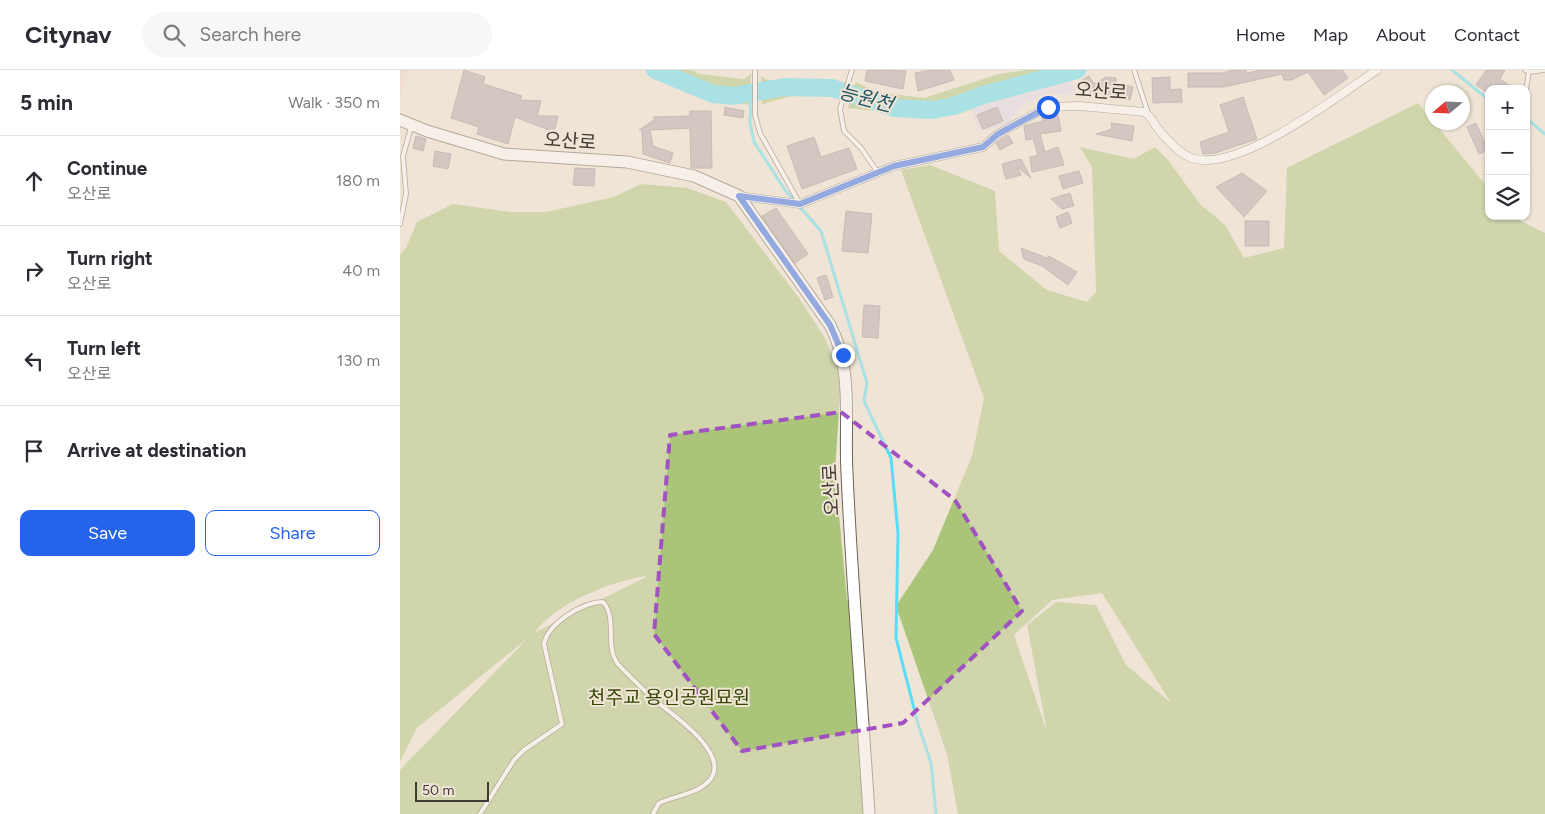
<!DOCTYPE html>
<html lang="en">
<head>
<meta charset="utf-8">
<style>
	:root { --surface:#fff; --page:#f7f7f7; --text:#2b2b33; --muted:#7c7c81; --line:#e1e1e2; --accent:#2563eb }
	body { margin:0; font-family:Figtree,"Noto Sans KR",sans-serif; background:var(--page); color:var(--text) }
	.controls { position:absolute; right:15px; top:15px; display:grid; overflow:hidden; border-radius:10px; box-shadow:0 1px 4px #0004 }
	.controls button { width:45px; height:45px; display:grid; place-items:center; padding:0; border:0; border-bottom:1px solid var(--line); background:var(--surface); color:var(--text); font:25px sans-serif }
	.compass { position:absolute; left:1025px; top:15px; width:45px; height:45px; border-radius:50%; background:var(--surface); box-shadow:0 1px 4px #0004; rotate:251deg }
	.scale { position:absolute; left:15px; bottom:12px; width:74px; box-sizing:border-box; padding-left:5px; border:2px solid #403b36; border-top:0; font-size:14px; line-height:18px; white-space:nowrap; color:#403b36; -webkit-text-stroke:4px #efe4d5; paint-order:stroke }
	.stop { position:absolute; width:15px; height:15px; margin:-11px; border:4px solid #2563eb; border-radius:50%; background:#fff }
	.stop.end { background:#2563eb; border-color:#fff; box-shadow:0 1px 5px #0008 }
	.list { margin:0; padding:0; list-style:none }
	h2 { display:flex; justify-content:space-between; align-items:center; height:65px; margin:0; padding:0 20px; font-size:21px }
	h2 small { font-size:16px; font-weight:400; color:var(--muted) }
	.list li { display:grid; grid-template-columns:32px 1fr auto; gap:15px; align-items:center; box-sizing:border-box; height:90px; padding:0 20px; border-top:1px solid var(--line) }
	.list b { display:block; font-size:19px; white-space:nowrap }
	.list p { margin:0; font-size:16px; white-space:nowrap; color:var(--muted) }
	.list em { font-size:16px; font-style:normal; color:var(--muted) }
	.actions { display:flex; gap:10px; padding:15px 20px }
	.actions a { flex:1; padding:11px 0; border:1px solid var(--accent); border-radius:10px; text-align:center; font-size:18px; color:var(--accent) }
	.actions .main { background:var(--accent); color:#fff }
	.icon { flex:none; width:28px; height:28px; fill:none; stroke:currentColor; stroke-width:2; stroke-linecap:round; stroke-linejoin:round }
	.map { position:relative; flex:none; width:1145px; height:744px; overflow:hidden }
	header { display:flex; align-items:center; gap:30px; box-sizing:border-box; height:70px; padding:0 25px; background:var(--surface); border-bottom:1px solid var(--line) }
	header strong { font-size:24px }
	nav { display:flex; gap:28px; margin-inline-start:auto; font-size:18px }
	.search { width:350px; height:45px; background:var(--page); display:flex; align-items:center; gap:12px; box-sizing:border-box; padding:0 18px; border-radius:28px; color:var(--muted); font-size:19px }
	main { display:flex }
	aside { flex:1; background:var(--surface) }
	.map>svg:first-child { display:block }
	.commercial { fill:#e0d7ec }
	.industrial { fill:#efd5cf }
	.green { fill:#aac47a; fill-rule:evenodd }
	.lines { fill:none; stroke-linecap:round; stroke-linejoin:round }
	.stream { stroke:#56ddf7; stroke-width:3 }
	.river { stroke:#56ddf7; stroke-width:18 }
	.building { fill:#b4a2a9; stroke:#9a8990 }
	.lane-casing { stroke:#6d6357; stroke-width:5.5 }
	.street-casing { stroke:#6d6357; stroke-width:9 }
	.secondary-casing { stroke:#6d6357; stroke-width:13 }
	.lane { stroke:#fff; stroke-width:4 }
	.street { stroke:#fff; stroke-width:8 }
	.secondary { stroke:#fff; stroke-width:11 }
	.route { stroke:#2563eb; stroke-width:6 }
	.marked { fill:none; stroke:#a051c2; stroke-width:4; stroke-dasharray:10 6; stroke-linejoin:round }
	.labels { text-anchor:middle; dominant-baseline:central; stroke-width:4; stroke-linejoin:round; paint-order:stroke }
	.street-label { font-size:19px; fill:#403b36; stroke:#efe4d5 }
	.park-label { font-size:19px; fill:#354702; stroke:#efe4d5 }
	.water-label { font-size:20px; font-style:italic; fill:#205863; stroke:#efe4d5 }
</style>
</head>
<body>
<header>
<strong>Citynav</strong>
<div class="search"><svg class="icon" aria-label="search" viewBox="0 0 24 24"><circle cx="10" cy="10" r="6"/><path d="M15 15l6 6"/></svg>Search here</div>
<nav><a>Home</a><a>Map</a><a>About</a><a>Contact</a></nav>
</header>
<main>
<aside>
<h2>5 min<small>Walk · 350 m</small></h2>
<ul class="list">
<li><svg class="icon" aria-label="ahead" viewBox="0 0 24 24"><path d="M12 20V5M6 11l6-6 6 6"/></svg><div><b>Continue</b><p>오산로</p></div><em>180 m</em></li>
<li><svg class="icon" aria-label="right" viewBox="0 0 24 24"><path d="M7 20v-9h11M14 6l5 5-5 5"/></svg><div><b>Turn right</b><p>오산로</p></div><em>40 m</em></li>
<li><svg class="icon" aria-label="left" viewBox="0 0 24 24"><path d="M17 20v-9H6M10 6l-5 5 5 5"/></svg><div><b>Turn left</b><p>오산로</p></div><em>130 m</em></li>
<li><svg class="icon" aria-label="arrive" viewBox="0 0 24 24"><path d="M6 21V4h12l-3 4 3 4H6"/></svg><div><b>Arrive at destination</b></div></li>
</ul>
<div class="actions"><a class="main">Save</a><a>Share</a></div>
</aside>
<div class="map">
<svg width="1145" height="744" viewBox="0 0 1145 744">
	<rect width="100%" height="100%" fill="#efe4d5"/>
	<path class="commercial" d="M670 7 678 26 648 23 625 33 607 54 580 61 570 37Z"/>
	<path class="industrial" d="M0 0H9L0 26Z"/>
	<path class="green" d="M251 0 313 25 333 27 349 25V35L312 27Z
		M260 0H291L300 4 344 9 351 4 350 22H316Z
		M627 0H667L582 23 554 34 530 38 495 36 450 23 456 12 476 22 524 28 599 4Z
		M681 0H688L627 14 581 28 567 36 529 44 496 43 448 38 451 26C476 36 506 44 533 41 552 39 567 31 584 25 616 14 649 8 681 0Z
		M361 6 367 10 442 15 440 20 384 17 362 21Z
		M384 19H432L440 22 437 28C414 20 385 26 362 35L361 22Z
		M1018 33 1089 119V146H1111L1145 163V744H558L547 684 496 536 533 480 572 386 584 328 501 100 530 95 595 121 599 181 647 220 687 232 696 222 692 97 680 77 734 89 755 77 768 90 800 134 825 155 844 188 884 178 887 98ZM702 523 771 633 726 595 696 535 656 532 627 555 647 662 614 565 652 530Z
		M241 114 287 118 326 132 399 228 425 268 441 307 435 402 447 530 456 533 469 744H0V700L128 568 17 658 0 691V184L6 178 17 152 53 134 110 142H146L214 127ZM246 506V507L134 563C156 533 209 512 246 506Z"/>
	<g class="lines">
		<path class="stream" d="M1052 0 1089 30
			M351 23 350 53 354 72 385 120 421 161 467 313 464 331 491 388 498 463 496 568 518 654 531 693 536 744
			M1126 48 1145 64"/>
		<path class="river" d="M255 0 313 24 333 26 384 17 432 18 494 38 532 40 554 36 583 25 677 0"/>
	</g>
	<path class="building" d="M64 0 85 7 83 14 122 26 120 30 141 31 137 46H158L154 62 115 47 108 74 77 64 79 57 51 48Z
		M467 0 506 1 503 19 465 11Z
		M531 0H550L554 10 518 21 515 3Z
		M834 0H846L847 3 862 0H942L948 8 924 25 908 2 891 10H884L882 4 824 17H788V3H822Z
		M1086 0H1105L1100 9 1115 19H1089V24L1076 15Z
		M689 6 694 14 706 7 716 8V13L733 17 730 30 714 26V29L703 28 704 18 691 25 682 10Z
		M770 7V20L781 19 782 32 753 33 752 8Z
		M843 27 857 69 815 83 803 84 800 72 829 62 820 35Z
		M325 37 344 41 343 48 324 45Z
		M597 37 603 51 583 59 577 45Z
		M290 41H311L312 98H291L290 58 250 60 253 76 273 83 270 93 243 84 242 60H239L254 50V47L290 46Z
		M658 44 661 61 640 64 645 82 658 77 664 95 632 102 630 87 638 85 633 69 626 70 624 56 643 51 642 47Z
		M711 53 734 56 732 71 696 64 712 59Z
		M1076 53 1088 80 1079 84 1067 57Z
		M608 65 613 73 600 80 596 73Z
		M16 66 26 69 23 81 13 78Z
		M414 67 421 87 449 78 457 99 402 119 387 76Z
		M35 81 51 84 48 99 33 96Z
		M621 89 631 108 617 97 621 105 606 109 602 94Z
		M175 98 195 99 194 116 173 115Z
		M679 101 683 113 663 119 659 106Z
		M842 103 867 121 844 147 816 117Z
		M670 123 674 136 662 139 651 129Z
		M376 138 408 184 395 193 362 146Z
		M446 141 472 144 468 183 442 181Z
		M668 142 672 153 660 158 656 147Z
		M845 151H869V176H845Z
		M621 178 647 188 649 186 677 202 668 215 642 196 624 189Z
		M426 205 433 227 425 230 417 208Z
		M464 235 480 236 478 268 462 267Z"/>
	<g class="lines">
		<g class="lane-casing">
			<path id="lane" d="M355 0V45L360 63 400 134
				M452 0 440 39 444 61 461 78 477 101
				M734 0 748 43
				M1125 0 1129 2 1144 0
				M1126 19 1129 2
				M0 154 6 124 3 86 11 57
				M80 744 114 690 124 680 162 654 144 574C148 553 183 532 203 532 218 548 204 576 218 594 229 606 242 618 253 629 270 643 335 685 308 712 296 724 274 726 259 733L253 744"/>
		</g>
		<g class="street-casing">
			<path id="street" d="M339 126 400 134 494 96 583 77 598 64 647 37 680 36 744 42C750 45 752 50 756 56 763 66 778 82 789 87 834 107 939 25 977 0"/>
		</g>
		<g class="secondary-casing">
			<path id="secondary" d="M0 50 27 61 104 84 227 92 294 106 339 126 430 255C454 300 444 354 447 403 452 517 462 630 469 744"/>
		</g>
		<use href="#lane" class="lane"/>
		<use href="#street" class="street"/>
		<use href="#secondary" class="secondary"/>
	</g>
	<g class="lines">
		<path class="route" d="M443 285 430 255 339 126 400 134 494 96 583 77 598 64 648 37"/>
	</g>
	<path d="M0 0H1145V744H0ZM441 342 555 430 622 541 503 653 342 681 254 564 270 365Z" fill="#efe4d5" fill-opacity=".55" fill-rule="evenodd"/>
	<path class="marked" d="M441 342 555 430 622 541 503 653 342 681 254 564 270 365Z"/>
	<g class="labels">
		<g class="street-label">
			<text transform="translate(701 21) rotate(4)">오산로</text>
			<text transform="translate(170 71) rotate(4)">오산로</text>
			<text transform="translate(431 420) rotate(-93)">오산로</text>
		</g>
		<g class="park-label">
			<text x="269" y="627">천주교 용인공원묘원</text>
		</g>
		<g class="water-label">
			<text transform="translate(466 28) rotate(15)">능원천</text>
		</g>
	</g>
</svg>
<div class="controls">
<button>+</button>
<button>−</button>
<button><svg class="icon" aria-label="layers" viewBox="0 0 24 24"><path d="M12 4l9 5-9 5-9-5zM3 14l9 5 9-5"/></svg></button>
</div>
<svg class="compass" viewBox="-18 -18 36 36"><path d="M0-13l5 13h-10z" fill="#e53935"/><path d="M0 13l5-13h-10z" fill="#7c7c81"/></svg>
<div class="scale">50 m</div>
<div class="stop" style="left:648px;top:37px"></div>
<div class="stop end" style="left:443px;top:285px"></div>
</div>
</main>
</body>
</html>
